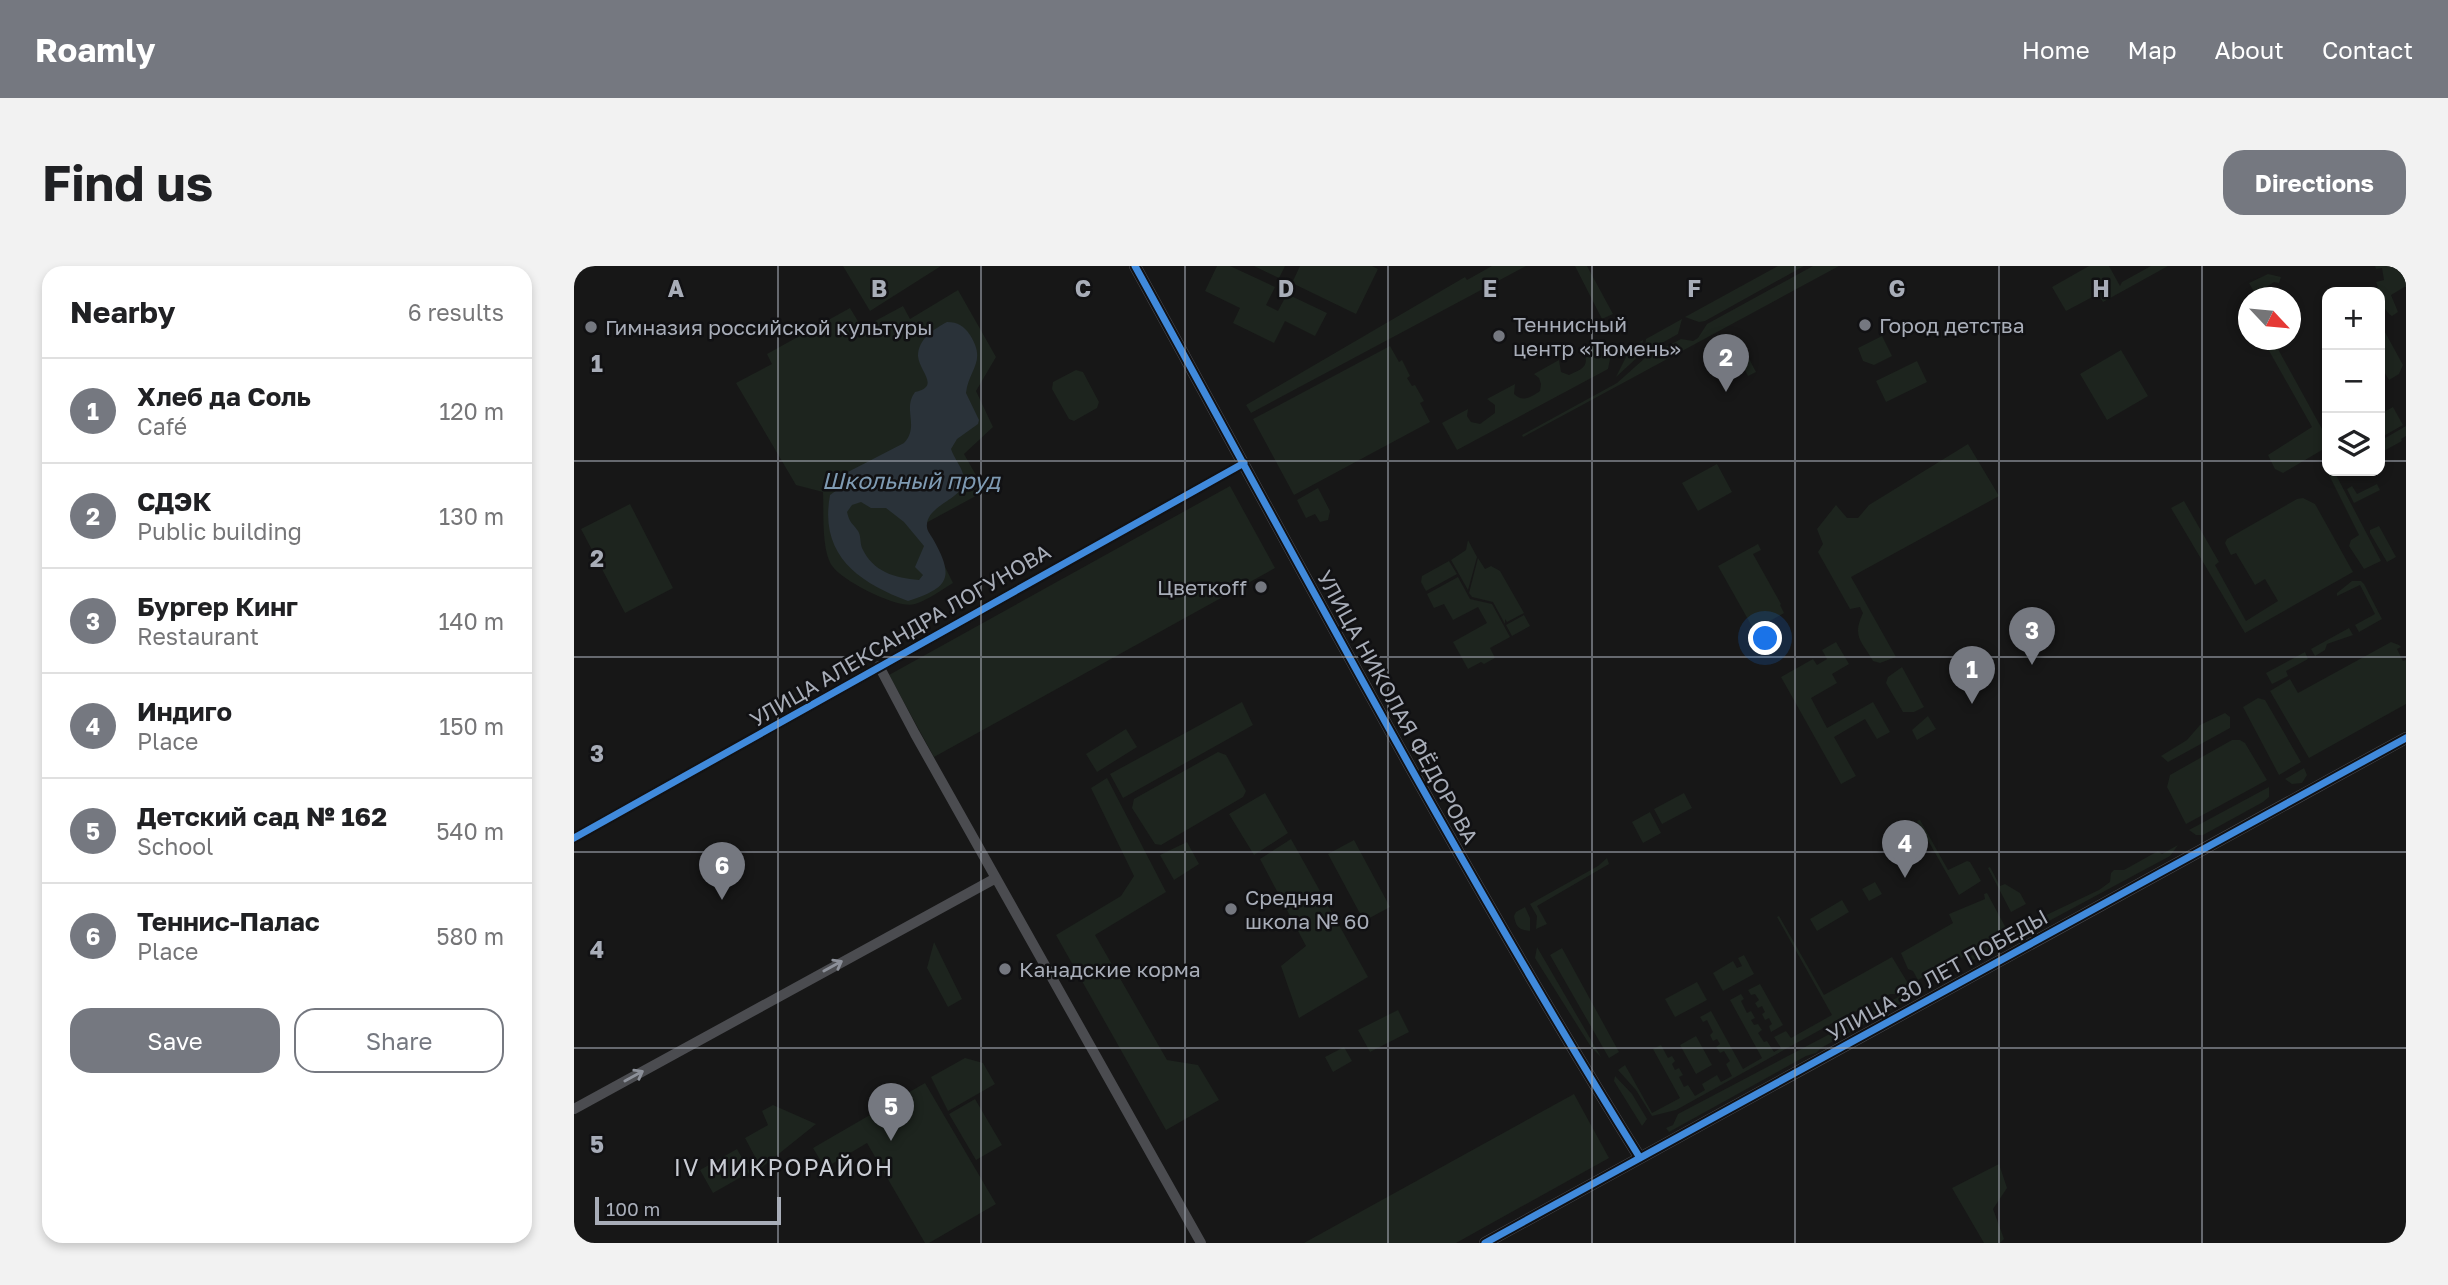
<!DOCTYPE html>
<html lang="en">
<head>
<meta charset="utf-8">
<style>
	:root { --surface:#fff; --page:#f2f2f2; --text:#202124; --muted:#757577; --line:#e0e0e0; --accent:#757880 }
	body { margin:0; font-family:"Golos Text",sans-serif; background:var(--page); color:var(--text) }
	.controls { position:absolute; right:21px; top:21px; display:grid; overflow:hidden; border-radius:14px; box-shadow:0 4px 10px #0003 }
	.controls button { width:63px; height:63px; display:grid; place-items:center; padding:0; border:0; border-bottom:2px solid var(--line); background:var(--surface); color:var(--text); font:35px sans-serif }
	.compass { position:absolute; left:1664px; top:21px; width:63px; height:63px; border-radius:50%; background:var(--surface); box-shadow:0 4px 10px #0003; rotate:116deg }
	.scale { position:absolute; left:21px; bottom:18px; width:186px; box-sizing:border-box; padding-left:7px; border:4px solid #a8adb8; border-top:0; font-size:19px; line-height:24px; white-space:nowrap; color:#a8adb8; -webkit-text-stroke:5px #111113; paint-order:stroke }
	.you { position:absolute; left:1192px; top:373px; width:24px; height:24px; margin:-18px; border:5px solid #fff; border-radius:50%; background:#1a73e8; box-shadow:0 0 0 10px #1a73e833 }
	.badge { display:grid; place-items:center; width:46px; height:46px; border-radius:50%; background:var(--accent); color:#fff; font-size:23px; font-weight:700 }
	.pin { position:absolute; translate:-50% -58px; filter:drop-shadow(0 2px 4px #0008) }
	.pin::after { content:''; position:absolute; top:37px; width:24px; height:21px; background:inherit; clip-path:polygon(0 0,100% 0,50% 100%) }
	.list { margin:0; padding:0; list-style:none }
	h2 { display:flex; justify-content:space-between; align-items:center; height:91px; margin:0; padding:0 28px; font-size:30px }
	h2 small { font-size:23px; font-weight:400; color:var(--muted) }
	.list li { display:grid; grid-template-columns:46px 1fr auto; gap:21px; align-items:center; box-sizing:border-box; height:105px; padding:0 28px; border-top:2px solid var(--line) }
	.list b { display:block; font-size:26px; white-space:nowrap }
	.list p { margin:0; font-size:23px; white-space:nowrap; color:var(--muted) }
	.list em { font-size:23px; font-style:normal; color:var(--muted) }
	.actions { display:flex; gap:14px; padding:21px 28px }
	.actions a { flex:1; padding:16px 0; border:2px solid var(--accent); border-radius:21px; text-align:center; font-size:24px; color:var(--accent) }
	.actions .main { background:var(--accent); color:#fff }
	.icon { flex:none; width:38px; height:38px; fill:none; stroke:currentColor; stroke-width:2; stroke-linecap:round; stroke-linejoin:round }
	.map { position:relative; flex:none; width:1832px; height:977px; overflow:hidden; border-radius:21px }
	header { display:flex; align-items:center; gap:42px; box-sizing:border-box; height:98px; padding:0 35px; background:var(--accent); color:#fff }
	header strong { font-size:33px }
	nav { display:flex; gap:38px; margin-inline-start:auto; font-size:24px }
	.intro { display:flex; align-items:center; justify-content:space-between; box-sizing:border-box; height:168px; padding:0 42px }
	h1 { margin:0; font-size:49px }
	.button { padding:18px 32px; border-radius:21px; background:var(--accent); color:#fff; font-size:24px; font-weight:700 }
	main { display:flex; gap:42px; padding:0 42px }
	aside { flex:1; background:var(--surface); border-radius:21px; box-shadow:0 4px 10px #0003 }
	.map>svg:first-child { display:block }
	.green { fill:#1d241e }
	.water { fill:#2a3239; fill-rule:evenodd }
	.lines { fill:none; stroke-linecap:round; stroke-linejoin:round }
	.minor { stroke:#4b4c50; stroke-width:10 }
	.tertiary { stroke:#4b4c50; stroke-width:12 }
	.cycleway-casing { stroke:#111113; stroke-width:11 }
	.cycleway { stroke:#408adc; stroke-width:7 }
	.oneway { stroke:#8c9099 }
	.grid { fill:none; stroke:#a8adb8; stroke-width:2; stroke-opacity:0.55 }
	.poi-dot { fill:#757880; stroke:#111113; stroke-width:2.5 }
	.labels { text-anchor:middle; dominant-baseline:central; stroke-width:5; stroke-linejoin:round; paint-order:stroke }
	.poi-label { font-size:21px; fill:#a8adb8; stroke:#111113; text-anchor:start }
	.street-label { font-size:21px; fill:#a8adb8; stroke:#111113 }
	.water-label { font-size:23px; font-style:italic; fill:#7f9bb3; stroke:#111113 }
	.neighbourhood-label { font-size:23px; letter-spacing:2px; fill:#c9ccd4; stroke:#111113 }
	.grid-label { font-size:23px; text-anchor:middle; font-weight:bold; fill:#a8adb8; stroke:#111113; stroke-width:5; stroke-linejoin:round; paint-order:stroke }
</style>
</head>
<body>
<header>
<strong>Roamly</strong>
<nav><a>Home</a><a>Map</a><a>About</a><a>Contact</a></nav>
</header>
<div class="intro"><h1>Find us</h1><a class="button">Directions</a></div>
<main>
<aside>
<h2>Nearby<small>6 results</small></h2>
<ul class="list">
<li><span class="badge">1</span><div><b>Хлеб да Соль</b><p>Café</p></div><em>120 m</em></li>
<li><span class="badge">2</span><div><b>СДЭК</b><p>Public building</p></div><em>130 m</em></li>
<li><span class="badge">3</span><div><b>Бургер Кинг</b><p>Restaurant</p></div><em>140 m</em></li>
<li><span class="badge">4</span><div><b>Индиго</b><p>Place</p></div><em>150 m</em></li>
<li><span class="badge">5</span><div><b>Детский сад № 162</b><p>School</p></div><em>540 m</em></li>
<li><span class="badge">6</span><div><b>Теннис-Палас</b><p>Place</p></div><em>580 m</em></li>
</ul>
<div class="actions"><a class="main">Save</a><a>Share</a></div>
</aside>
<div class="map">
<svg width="1832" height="977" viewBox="0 0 1832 977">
	<rect width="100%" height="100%" fill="#171717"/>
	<path class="green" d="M269 0H367L296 45Z
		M643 0H656L701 21 692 39 704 45 713 28 753 47 741 70 711 55 700 77 659 57 666 42 631 25Z
		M680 0H711L705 12Z
		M726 0H798L804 3 782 48 718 17Z
		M918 0H952L677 147 672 139 891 11 893 14Z
		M1001 0H1013L1039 48 1028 53Z
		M1204 0H1230L1131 55 1125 56 1111 51Z
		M1239 0H1265L949 171 948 169 1043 117 1071 92 1107 73 1119 75 1124 72 1133 58Z
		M1515 0H1535L1546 20 1548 16 1577 0H1594L1529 36 1524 28 1492 45 1478 21Z
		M1801 0H1832V20L1817 29 1824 46 1818 50C1811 46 1806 34 1806 26H1803L1801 23 1804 21 1802 16 1810 14 1808 2 1802 3Z
		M1694 8 1707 11 1705 17 1700 16 1689 23 1690 26 1688 28 1690 31H1683L1675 17Z
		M384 24 422 91 402 125 419 161 390 188 411 225 350 258 379 317C367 324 354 334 341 338 325 344 269 315 259 301 247 286 250 245 249 226L222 219 162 117 198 98 193 88 276 42 288 62 329 40 336 53Z
		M1108 53 1104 68 1070 87 1072 73Z
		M1806 57 1829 99 1825 108 1815 114 1806 99Z
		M1308 70 1318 90 1300 99 1289 95 1284 82Z
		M1025 73 1036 93 1034 103 883 184 868 157 894 143 893 150 897 156 906 158 921 147V139L913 133 941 118 940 128C949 137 957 131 966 125L967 118 965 112 960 108 985 94 987 106 995 109C1005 104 1015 102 1011 89L1003 85Z
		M1069 74 1067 88 1042 111 1057 81Z
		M1689 74H1699L1753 172V181L1709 207 1701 203 1694 189 1738 161Z
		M816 80 825 96 828 94 836 110 833 112 838 120 841 119 850 135 846 137 856 156 720 229 679 153Z
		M1547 84 1574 130 1533 154 1506 108Z
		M1172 87 1182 106 1174 110 1164 91Z
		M1343 95 1353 116 1312 136 1302 115Z
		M502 104 509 106 525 136 523 142 500 155 495 153 478 123 479 116Z
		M1819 141 1829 159 1806 172V148Z
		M1832 160V170L1827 173 1828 175 1806 187V175Z
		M1394 178 1425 230 1277 311 1322 391 1306 397 1299 395C1287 374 1278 371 1289 347L1286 341 1276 343 1244 286 1249 278 1243 263 1262 239 1273 252H1284L1295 239Z
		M1753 195V205H1760L1807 295 1790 303 1775 280 1777 274 1785 269 1749 197Z
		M1143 198 1158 226 1124 245 1108 217Z
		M1803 218 1806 224 1780 237 1773 223 1778 220 1783 228Z
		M656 220 701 302 360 491 315 409Z
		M744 222 756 245 754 254 746 256 741 248 732 252 723 234Z
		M1729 232 1741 238 1779 306 1671 367 1597 242 1610 235 1645 296 1641 299 1672 355 1704 335 1691 313 1681 319 1662 287 1657 289 1651 277 1653 273 1723 233Z
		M56 238 99 322 51 347 7 263Z
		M1805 260 1822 291 1813 296 1796 267V264Z
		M894 274 903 291 894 324 877 294 892 284Z
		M1184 278 1187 284 1179 288 1207 338 1206 339 1210 347 1180 364 1144 300Z
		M904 292 911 303 917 300 926 305 950 347 933 356 931 353V358L919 336 898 331 895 327Z
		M875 295 883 308 852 325 847 316 848 310Z
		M884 311 896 333 918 338 936 371 916 382 921 392 910 398 907 396 894 403 879 376 913 357 904 341 879 354 870 338 860 342 853 328Z
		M1778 315H1787L1790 318 1808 353 1785 366 1781 359 1801 348 1786 319 1763 330V327Z
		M950 349 956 360 938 370 932 359Z
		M1775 362 1779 369 1753 378 1751 384 1741 390 1737 383Z
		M1262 376 1275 398 1258 408 1263 417 1237 432 1253 462 1299 436 1316 466 1303 473 1291 453 1260 471 1282 510 1267 518 1207 411 1239 393 1243 399 1253 393 1248 384Z
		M1817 376 1825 379 1827 381 1823 383 1829 395 1832 394V438L1735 492 1696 425 1716 413 1724 427Z
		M1731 386 1734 393 1712 405 1714 410 1698 418 1692 407Z
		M1328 401 1350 441 1340 446H1329L1312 417 1314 411Z
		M1684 432 1691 434 1727 496 1705 509 1669 441Z
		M668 436 679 459 549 532 536 508Z
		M1651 447 1656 451V462L1594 496 1587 490 1613 474 1626 459Z
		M1354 450 1362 463 1343 474 1338 464Z
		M552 463 563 481 523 506 512 488Z
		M1658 474H1666L1671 477 1693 514 1612 558 1593 521 1596 509Z
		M644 486 652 489 672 525 669 531 587 579 581 578 558 542 560 533Z
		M1730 502 1733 509 1728 517 1718 518 1711 513Z
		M533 512 592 626 521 669 593 794 624 799 645 834 592 864 482 669 547 630 560 610 517 522Z
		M1695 521V531L1689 536 1629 569H1622L1615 564Z
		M691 527 714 567 680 589 655 548Z
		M1110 527 1118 542 1088 558 1080 543Z
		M1076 546 1087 567 1069 577 1058 556Z
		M1346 554 1374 604 1393 595 1396 596 1407 615 1385 629 1343 555Z
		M717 573 794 711 725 752 707 700 732 680 686 593Z
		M780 574 816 641 790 655 754 588Z
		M613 576 625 598 600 614 586 589Z
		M1604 579 1596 590 1460 663 1447 661 1525 624 1536 616 1537 607 1540 604H1550L1584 585 1588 588Z
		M1033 592 1035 598 963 640 973 658 962 663 963 650 956 638 1024 600Z
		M1416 601 1426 620 1431 618 1446 627 1452 638 1437 646 1414 602Z
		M1301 616 1308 628 1295 635 1288 623Z
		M1413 627 1433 664 1361 708H1354L1344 714 1339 705 1334 703 1327 687 1379 657 1375 648 1411 633 1410 628Z
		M1268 634 1275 646 1243 665 1236 653Z
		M951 641 956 652V665C945 664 942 661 940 650L942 646Z
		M1205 650 1250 729 1318 691 1335 719 1322 728H1316L1264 754 1102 844 1078 850 1062 824 1044 804 1051 799 1078 847 1106 832 1079 783 1087 779 1094 792 1098 790 1101 795 1098 798 1101 804 1105 802 1109 809 1105 811 1110 821 1114 819 1121 830 1131 824 1128 818 1143 809 1147 816 1158 810 1152 798 1156 795 1150 785 1146 787 1142 781 1146 778 1143 773 1139 775 1136 769 1139 766 1133 754 1129 756 1126 751 1137 745 1169 803 1188 792 1156 734 1167 728 1170 733 1167 735 1173 747 1177 745 1181 752 1177 754 1180 759 1184 758 1188 764 1184 767 1190 776 1193 775 1200 786 1207 782 1200 771 1212 765 1217 772 1258 749 1203 651Z
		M1434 668C1430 686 1409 689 1394 696L1392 693Z
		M360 676 388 733 374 741 353 702Z
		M963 681 1027 791 1017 781 961 692Z
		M988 682 1045 786 1035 792 976 689Z
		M1170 689 1180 708 1149 725 1139 707 1159 695 1163 702 1168 700 1164 692Z
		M1123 716 1133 734 1101 751 1091 733Z
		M1186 718 1209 759 1197 766 1195 760 1198 758 1195 752 1191 754 1188 748 1191 746 1188 740 1184 742 1181 737 1185 734 1181 728 1177 729 1174 724Z
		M1335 725 1334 734 1247 782 1242 787 1232 790 1095 866 1092 862 1099 859 1104 848 1269 761 1286 748 1301 744Z
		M824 744 835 766 796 786 784 764Z
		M1122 770 1138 799 1122 808 1106 779Z
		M770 781 778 795 759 806 751 791Z
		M391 792 409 797 421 818 374 845 357 811Z
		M1041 810 1058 828 1073 853 1068 860 1040 815Z
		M351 817 422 938 355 977H351L293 877 251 902 239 882Z
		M1000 828 1035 892 882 977H730Z
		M401 833 428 879 402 894 375 848Z
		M199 839 242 858 187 902 171 872 194 859 188 845Z
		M163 883 176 906 139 927 126 904Z
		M1425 898 1433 922 1419 943 1430 973 1426 977H1410L1378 922Z"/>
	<path class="water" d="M373 56C384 56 390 60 396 69 413 96 395 102 392 127L405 154 404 158 383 173 377 183C380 192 387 200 389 208 396 233 355 236 353 258 352 264 356 268 359 273 381 312 375 322 334 335 284 316 245 289 256 229L263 224 272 207 330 177C346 160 328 143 341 126 367 121 345 105 344 90 344 73 360 63 373 56ZM287 236 297 242H312L330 256 350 280 341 301 349 309 345 314C321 312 299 306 288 282 286 277 287 269 284 265 278 256 276 258 273 246L278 239Z"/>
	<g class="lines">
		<path class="minor" d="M305 400 341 468 627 977
			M0 572 670 197
			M0 843 422 612"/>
		<path class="tertiary" d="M561 0C726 299 885 602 1066 892
			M911 977 1832 472"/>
		<g class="cycleway-casing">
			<path id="cycleway" d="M561 0C726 299 885 602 1066 892
				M0 572 670 197
				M911 977 1832 472"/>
		</g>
		<use href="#cycleway" class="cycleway"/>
	</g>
	<defs><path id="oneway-shaft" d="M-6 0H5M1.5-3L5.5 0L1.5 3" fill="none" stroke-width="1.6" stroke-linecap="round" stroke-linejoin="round" transform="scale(1.75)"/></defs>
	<g class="oneway">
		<use href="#oneway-shaft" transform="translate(259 700) rotate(-29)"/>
		<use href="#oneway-shaft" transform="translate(60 810) rotate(-29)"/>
	</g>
	<path class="grid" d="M204 0V977M407 0V977M611 0V977M814 0V977M1018 0V977M1221 0V977M1425 0V977M1628 0V977M0 195H1753M1806 195H1832M0 391H1832M0 586H1832M0 782H1832"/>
	<g class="poi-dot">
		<circle cx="1291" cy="59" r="7"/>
		<circle cx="17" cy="61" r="7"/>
		<circle cx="925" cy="70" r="7"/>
		<circle cx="687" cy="321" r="7"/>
		<circle cx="657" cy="643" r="7"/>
		<circle cx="431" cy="703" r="7"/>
	</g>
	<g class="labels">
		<g class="poi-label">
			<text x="939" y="58">Теннисный<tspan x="939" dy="24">центр «Тюмень»</tspan></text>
			<text x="1305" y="59">Город детства</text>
			<text x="31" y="61">Гимназия российской культуры</text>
			<text x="673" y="321" text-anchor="end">Цветкоff</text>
			<text x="671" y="631">Средняя<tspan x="671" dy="24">школа № 60</tspan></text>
			<text x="445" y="703">Канадские корма</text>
		</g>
		<g class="street-label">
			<text transform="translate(326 369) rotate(-30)">УЛИЦА АЛЕКСАНДРА ЛОГУНОВА</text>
			<text transform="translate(824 441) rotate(61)">УЛИЦА НИКОЛАЯ ФЁДОРОВА</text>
			<text transform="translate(1363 709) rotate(-29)">УЛИЦА 30 ЛЕТ ПОБЕДЫ</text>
		</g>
		<g class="water-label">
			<text x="337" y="214">Школьный пруд</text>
		</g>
		<g class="neighbourhood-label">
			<text x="210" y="901">IV МИКРОРАЙОН</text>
		</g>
	</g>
	<g class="grid-label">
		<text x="102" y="31">A</text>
		<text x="305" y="31">B</text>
		<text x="509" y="31">C</text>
		<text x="712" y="31">D</text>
		<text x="916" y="31">E</text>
		<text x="1120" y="31">F</text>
		<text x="1323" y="31">G</text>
		<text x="1527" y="31">H</text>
		<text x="23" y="106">1</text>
		<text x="23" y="301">2</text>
		<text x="23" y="496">3</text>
		<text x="23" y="692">4</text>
		<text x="23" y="887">5</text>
	</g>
</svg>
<div class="controls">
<button>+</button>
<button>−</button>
<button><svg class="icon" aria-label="layers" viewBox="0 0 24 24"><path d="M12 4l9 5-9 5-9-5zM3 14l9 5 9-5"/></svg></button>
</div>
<svg class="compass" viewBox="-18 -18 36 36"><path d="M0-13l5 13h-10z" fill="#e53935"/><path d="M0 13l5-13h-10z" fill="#757577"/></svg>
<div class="scale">100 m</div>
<div class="you"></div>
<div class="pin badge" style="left:1398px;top:438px">1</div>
<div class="pin badge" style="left:1152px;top:126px">2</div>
<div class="pin badge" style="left:1458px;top:399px">3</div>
<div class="pin badge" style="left:1331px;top:612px">4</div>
<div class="pin badge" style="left:317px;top:875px">5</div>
<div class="pin badge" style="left:148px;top:634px">6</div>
</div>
</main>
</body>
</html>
